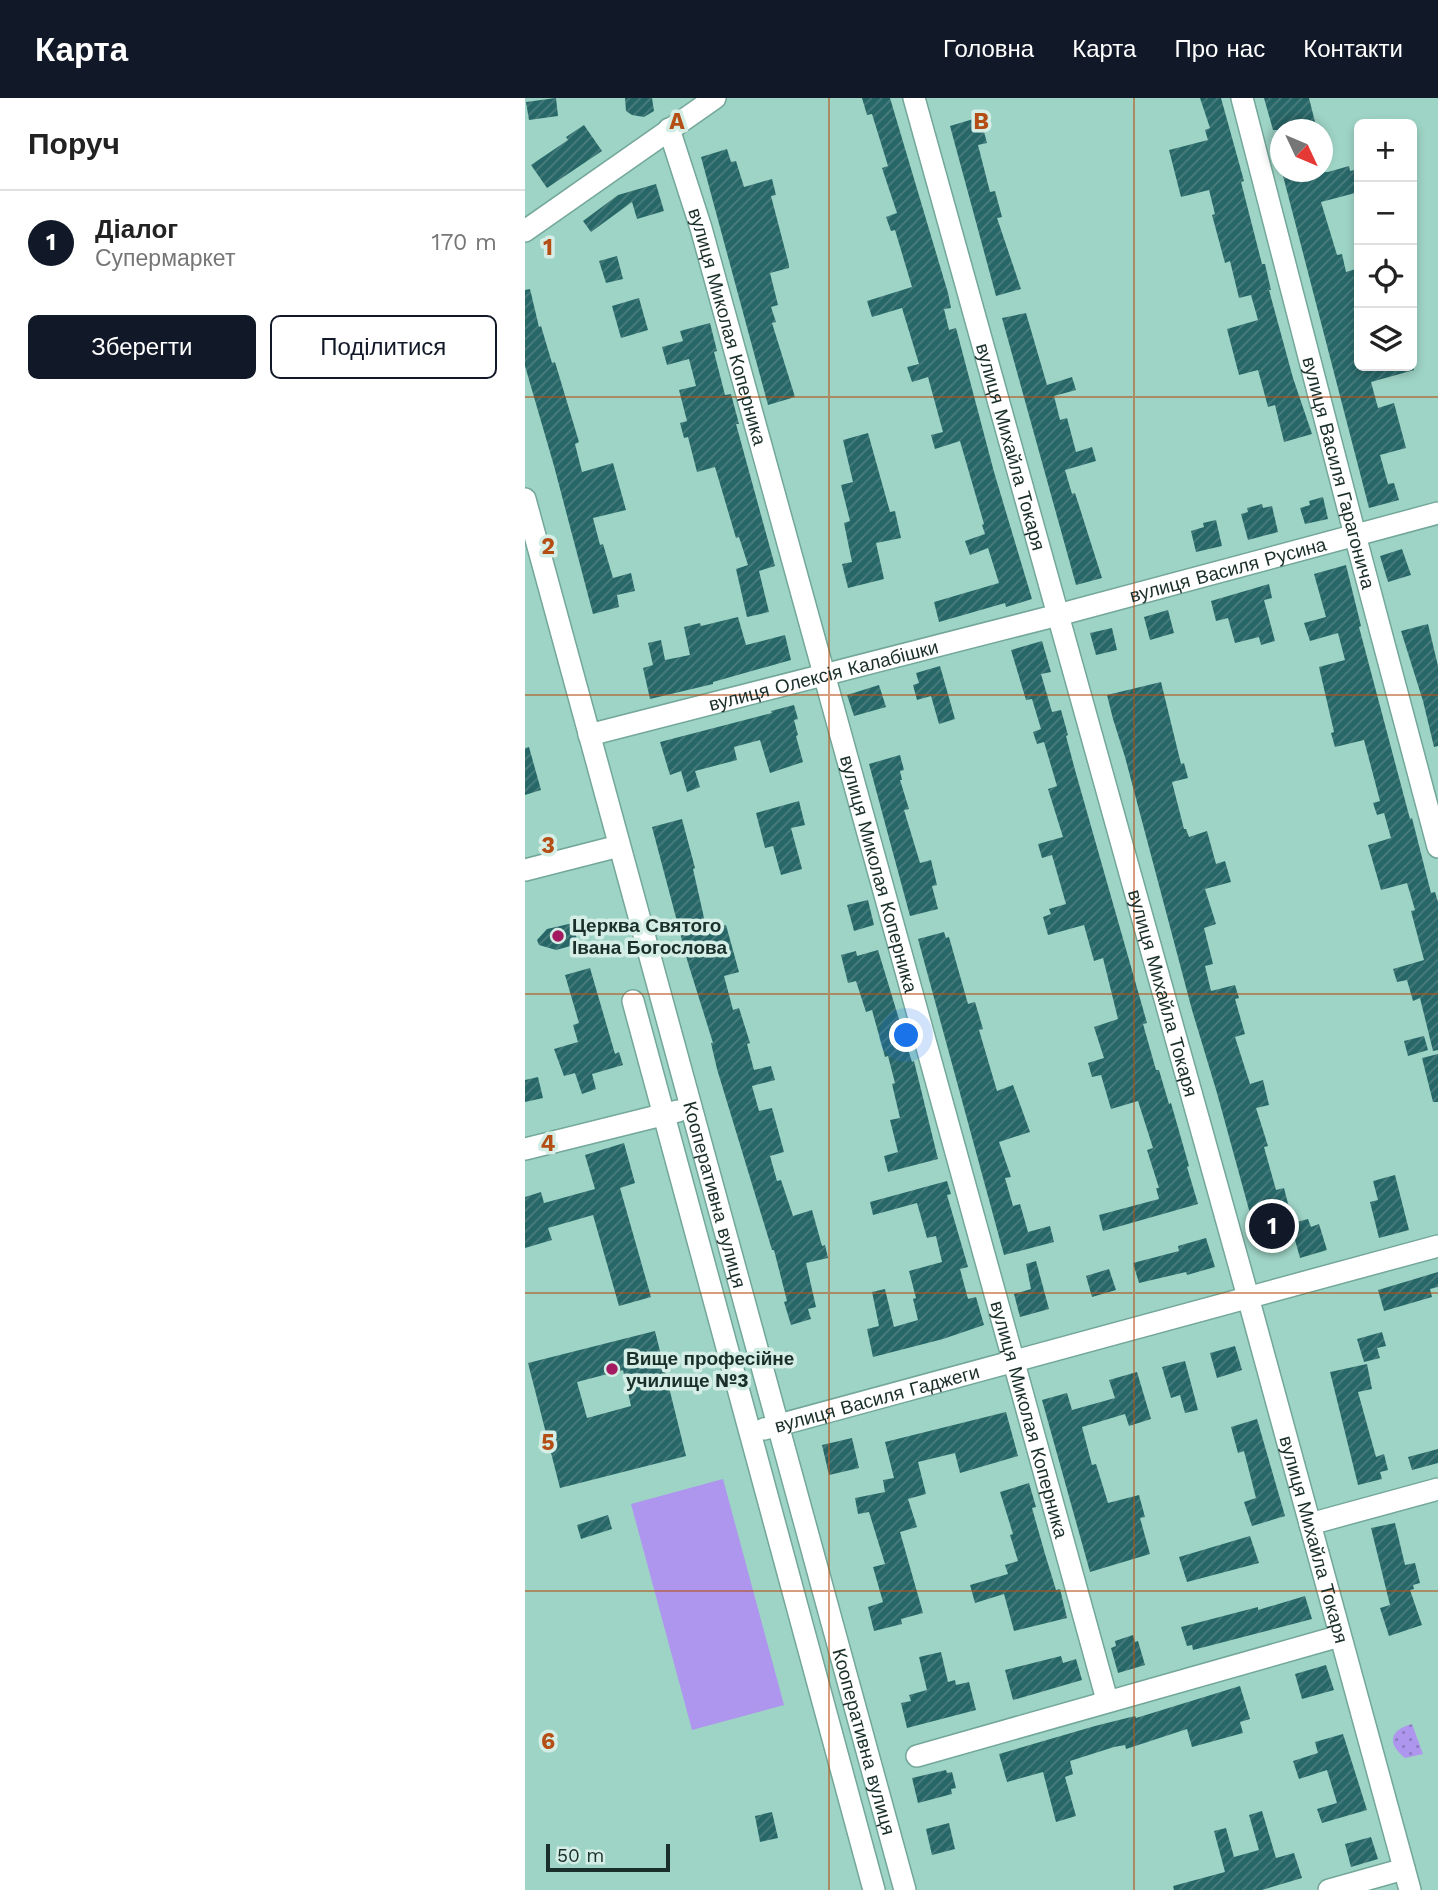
<!DOCTYPE html>
<html lang="uk">
<head>
<meta charset="utf-8">
<style>
	:root { --surface:#fff; --page:#f2f2f2; --text:#222; --muted:#767676; --line:#e0e0e0; --accent:#111827 }
	body { margin:0; font-family:"Work Sans",sans-serif; background:var(--page); color:var(--text) }
	.controls { position:absolute; right:21px; top:21px; display:grid; overflow:hidden; border-radius:10px; box-shadow:0 4px 10px #0003 }
	.controls button { width:63px; height:63px; display:grid; place-items:center; padding:0; border:0; border-bottom:2px solid var(--line); background:var(--surface); color:var(--text); font:35px sans-serif }
	.compass { position:absolute; left:745px; top:21px; width:63px; height:63px; border-radius:50%; background:var(--surface); box-shadow:0 4px 10px #0003; rotate:134deg }
	.scale { position:absolute; left:21px; bottom:18px; width:124px; box-sizing:border-box; padding-left:7px; border:4px solid #1a2f2a; border-top:0; font-size:19px; line-height:24px; white-space:nowrap; color:#1a2f2a; -webkit-text-stroke:5px #d4eee6; paint-order:stroke }
	.you { position:absolute; left:382px; top:938px; width:24px; height:24px; margin:-18px; border:5px solid #fff; border-radius:50%; background:#1a73e8; box-shadow:0 0 0 10px #1a73e833 }
	.badge { display:grid; place-items:center; width:46px; height:46px; border-radius:50%; background:var(--accent); color:#fff; font-size:23px; font-weight:700 }
	.pin { position:absolute; translate:-50% -50%; border:4px solid #fff; box-shadow:0 2px 7px #0006 }
	.list { margin:0; padding:0; list-style:none }
	h2 { display:flex; justify-content:space-between; align-items:center; height:91px; margin:0; padding:0 28px; font-size:30px }
	h2 small { font-size:23px; font-weight:400; color:var(--muted) }
	.list li { display:grid; grid-template-columns:46px 1fr auto; gap:21px; align-items:center; box-sizing:border-box; height:105px; padding:0 28px; border-top:2px solid var(--line) }
	.list b { display:block; font-size:26px; white-space:nowrap }
	.list p { margin:0; font-size:23px; white-space:nowrap; color:var(--muted) }
	.list em { font-size:23px; font-style:normal; color:var(--muted) }
	.actions { display:flex; gap:14px; padding:21px 28px }
	.actions a { flex:1; padding:16px 0; border:2px solid var(--accent); border-radius:10px; text-align:center; font-size:24px; color:var(--accent) }
	.actions .main { background:var(--accent); color:#fff }
	.icon { flex:none; width:38px; height:38px; fill:none; stroke:currentColor; stroke-width:2; stroke-linecap:round; stroke-linejoin:round }
	.map { position:relative; flex:none; width:913px; height:1792px; overflow:hidden }
	header { display:flex; align-items:center; gap:42px; box-sizing:border-box; height:98px; padding:0 35px; background:var(--accent); color:#fff }
	header strong { font-size:33px }
	nav { display:flex; gap:38px; margin-inline-start:auto; font-size:24px }
	main { display:flex }
	aside { flex:1; background:var(--surface) }
	.map>svg:first-child { display:block }
	.grass { fill:url(#grass-dots) }
	.garden { fill:#ae96ee }
	.building { fill:url(#building-hatch); fill-rule:evenodd }
	.lines { fill:none; stroke-linecap:round; stroke-linejoin:round }
	.minor-casing { stroke:#73a799; stroke-width:24 }
	.minor { stroke:#fff; stroke-width:21 }
	.grid { fill:none; stroke:#b44e14; stroke-width:2; stroke-opacity:0.55 }
	.poi-dot { fill:#a41a61; stroke:#d4eee6; stroke-width:2.5 }
	.labels { text-anchor:middle; dominant-baseline:central; stroke-width:7; stroke-linejoin:round; paint-order:stroke }
	.street-label { font-size:19px; fill:#1a2f2a; stroke:#d4eee6 }
	.poi-label { font-size:19px; font-weight:bold; fill:#1a2f2a; stroke:#d4eee6; text-anchor:start }
	.grid-label { font-size:23px; text-anchor:middle; font-weight:bold; fill:#b44e14; stroke:#d4eee6; stroke-width:7; stroke-linejoin:round; paint-order:stroke }
</style>
</head>
<body>
<header>
<strong>Карта</strong>
<nav><a>Головна</a><a>Карта</a><a>Про нас</a><a>Контакти</a></nav>
</header>
<main>
<aside>
<h2>Поруч<small></small></h2>
<ul class="list">
<li><span class="badge">1</span><div><b>Діалог</b><p>Супермаркет</p></div><em>170 m</em></li>
</ul>
<div class="actions"><a class="main">Зберегти</a><a>Поділитися</a></div>
</aside>
<div class="map">
<svg width="913" height="1792" viewBox="0 0 913 1792">
	<defs>
		<pattern id="grass-dots" width="8" height="8" patternUnits="userSpaceOnUse" patternTransform="scale(1.75)"><rect width="8" height="8" fill="#ae96ee"/><path d="M2 2h.1M6 6h.1" fill="none" stroke="#8d7bc1" stroke-width="1.8" stroke-linecap="round"/></pattern>
		<pattern id="building-hatch" width="6" height="6" patternUnits="userSpaceOnUse" patternTransform="scale(1.75)"><rect width="6" height="6" fill="#286768"/><path d="M-1 1l2-2M0 6l6-6M5 7l2-2" fill="none" stroke="#4c7e7e"/></pattern>
	</defs>
	<rect width="100%" height="100%" fill="#9ed4c5"/>
	<path class="grass" d="M887 1626 898 1656 880 1660C861 1645 865 1632 887 1626Z"/>
	<path class="garden" d="M198 1381 259 1607 167 1632 106 1406Z"/>
	<path class="building" d="M31 0 33 18 4 22 1 4Z
		M100 0H127L129 13 119 19 107 17 101 13Z
		M337 0H365L423 195 426 210 419 211 424 232 431 230 469 374 507 501 481 509 480 505 414 524 409 504 474 485 463 450 445 457 440 443 460 436 457 427 459 426 435 343 410 351 406 337 418 334 403 279 387 284 382 269 394 266 377 210 347 219 342 203 387 189 370 132 366 133 361 119 372 115 357 70 363 68 347 16 342 17Z
		M675 0H696L719 83 716 84 737 166H740L746 192H744L768 280 787 336 759 344 750 307 743 309 733 272 714 277 702 231 733 222 726 197 714 200 705 163 700 165 687 117 690 116 684 92 656 99 644 52 683 42 680 32 685 30Z
		M739 0H784L791 28 777 32H748Z
		M455 19 462 45 453 47 465 94 470 93 477 119 472 120 496 191 471 198 425 28Z
		M59 27 77 53 22 90 6 67 43 42 41 39Z
		M202 51 206 64 211 63 219 89 247 81 251 97 246 98 264 167V170L245 175 253 207 246 209 251 224 247 225 270 299 243 307 176 59Z
		M824 68 825 73 834 71V94L796 104 812 157 817 156 821 174 834 170V268H888L889 272 846 284 853 310 869 305 881 350 855 357 863 386 869 385 874 402 844 410 757 74H803Z
		M131 86 139 113 112 121 107 104 66 134 58 123 93 97Z
		M92 158 98 181 81 185 74 163Z
		M5 191 14 229 16 228 27 265 30 264 54 344 50 346 57 374 88 365 101 412 68 420 75 447 78 446 88 480 106 475 110 493 92 497 94 509 68 516 29 368 0 268V192Z
		M114 200 123 232 96 240 87 208Z
		M501 215 522 287 547 279 551 292 529 298 535 322 542 320 551 354 567 349 571 363 540 372 547 396 550 395 577 480 551 487 477 220Z
		M185 225 192 253 189 254 200 297 206 296 214 326H211L250 468 234 473 244 514 222 519 211 471 223 467 214 439 211 440 190 369 172 374 163 339 159 340 155 325 162 323 154 292 171 288 164 261 142 267 137 249 158 243 155 233Z
		M343 335 365 414 370 413 376 440 351 445 359 481 323 490 317 466 327 464 319 425 325 423 316 387 328 384 318 342Z
		M798 399 803 421 780 426 775 410 785 407 784 403Z
		M737 406 738 410 747 408 753 434 723 442 716 416 723 414 722 410Z
		M691 422 697 448 671 454 666 433 679 429 678 425Z
		M877 451 886 477 863 484 855 458Z
		M821 467 836 528 834 529 885 721 887 720 906 795 910 794 913 804V952L908 953 895 900 888 903 882 882 872 884 868 871 899 862 886 813 890 812 882 785 856 792 843 747 866 740 859 715 852 717 848 705 855 703 839 642 810 649 806 635 809 634 794 569 820 562 813 535 785 543 779 525 801 519 789 476Z
		M744 486 747 500 739 502 750 543 736 547 734 539 710 545 703 520 691 523 686 503Z
		M643 512 649 535 625 542 619 519Z
		M213 519 221 547 260 537 266 562 188 584V586L125 601 118 570 128 567 123 545 136 542 140 562 165 557 159 529 175 525 176 528Z
		M903 526 913 568V648L909 649 898 603 876 533Z
		M587 530 592 552 571 557 565 535Z
		M517 543 526 574 516 576 527 614 536 612 543 637 541 638 550 672 622 925 618 926 631 972H634L644 1006 646 1005 664 1068 662 1069 673 1106 578 1133 574 1117 634 1101 631 1090H634L622 1052 628 1050 613 1003 586 1011 576 977 567 979 563 965 579 960 569 929 593 921 578 860 569 863 559 827 523 837 518 819 526 816 524 811 541 806 527 757 517 760 513 746 538 739 523 691 532 688 519 644 512 646 508 634 516 631 507 601 501 602 486 552Z
		M415 568 430 621 414 626 406 598 392 602 388 587 394 585 391 575Z
		M636 584 656 666 659 665 663 680 647 684 659 731H661L664 739 682 733 691 766 700 763 706 784 680 791 691 826 679 830 688 866 680 868 686 893 710 887 714 900 710 901 720 936 710 939 725 986 738 982 744 1007 731 1010 743 1048 739 1049 751 1092 759 1090 768 1125 783 1121 786 1129 794 1126 802 1152 775 1160 770 1142 735 1152 692 995 667 912 600 659 588 621 582 597Z
		M354 587 361 609 329 618 322 597Z
		M269 607 273 621 269 622 273 637 271 638 278 664 245 675 235 642 209 649 212 662 170 673 175 689 162 694 156 673 145 677 135 644 247 615 246 613Z
		M4 649 16 692 0 697V650Z
		M375 657 379 672 375 673 377 682H375L384 711 379 712 395 765 406 762 412 787 407 788 413 811 385 818 344 666Z
		M274 703 280 727 266 730 277 771 256 777 248 748 240 750 231 715Z
		M157 721 170 770 168 771 182 833 201 827 214 874 199 878 208 912 214 910 225 945 222 946 229 972 246 968 250 982 227 988 234 1013 247 1010 259 1054 245 1058 252 1083 256 1082 268 1118 287 1112 297 1148 300 1147 303 1160 281 1165 291 1209 283 1211 286 1221 266 1227 259 1204 262 1203 249 1152H247L192 971 186 945H188L163 865 127 729Z
		M343 802 349 827 329 833 322 807Z
		M48 825 53 846 31 852 14 847 12 842 22 831Z
		M419 834 421 840 424 839 443 906 450 904 458 931 454 932 472 993 488 987 505 1034 474 1044 486 1079 480 1080 488 1108 495 1106 503 1134 525 1128 529 1144 479 1157 393 841Z
		M353 852 387 964 389 963 413 1061 363 1074 359 1058 373 1054 365 1022 375 1020 367 986 370 985 363 958 360 959 347 912 341 914 331 883 323 885 316 857 331 853 332 858Z
		M65 870 90 956 94 954 98 967 67 976 71 991 57 996 50 975 39 978 29 951 53 944 48 927 54 925 40 877Z
		M899 938 903 952 883 958 879 943Z
		M913 956V1004H908L897 960Z
		M13 979 18 1000 0 1004V982Z
		M99 1045 110 1085 95 1090 126 1199 94 1208 68 1117 23 1130 27 1142 0 1150V1099L16 1094 19 1105 70 1091 60 1057Z
		M870 1077 884 1132 854 1140 845 1104 853 1102 848 1083Z
		M422 1083 426 1096 422 1097 443 1169 435 1171 443 1201 451 1199 459 1227 418 1241 348 1259 342 1231 354 1228 347 1194 360 1191 369 1229 393 1222 388 1201 391 1200 384 1173 417 1164 411 1138 402 1140 392 1105 348 1117 345 1104Z
		M681 1140 690 1169 662 1177 661 1174 614 1185 608 1165 654 1153 653 1148Z
		M511 1163 524 1211 495 1219 489 1196 506 1191 501 1166Z
		M584 1171 591 1192 567 1199 561 1178Z
		M913 1174V1189L905 1191 907 1199 859 1213 853 1192Z
		M130 1233 161 1358 35 1390 3 1265ZM98 1272 106 1308 62 1320 52 1284Z
		M857 1234 861 1248 852 1250 855 1260 839 1264 832 1241Z
		M710 1248 717 1272 692 1280 685 1255Z
		M660 1263 673 1312 660 1315 655 1297 646 1300 637 1269Z
		M842 1266 847 1291 833 1294 851 1359 859 1356 863 1372 855 1374 857 1381 833 1387 805 1274Z
		M612 1274 626 1321 604 1328 600 1316 557 1329 567 1367 571 1366 583 1405 614 1397 620 1419 615 1420 625 1456 565 1474 517 1302 542 1295 547 1312 590 1300 584 1282Z
		M481 1314 493 1358 435 1375 430 1355 393 1364 401 1396 383 1401 392 1429 375 1434 398 1515 376 1521 377 1526 349 1533 343 1509 358 1504 348 1469 360 1466 344 1414 333 1416 330 1400 360 1394 358 1382 369 1380 360 1344Z
		M732 1321 760 1418 727 1428 719 1404 731 1400 719 1353 713 1355 706 1329Z
		M327 1340 334 1370 304 1377 297 1347Z
		M913 1351V1365L887 1372 883 1359Z
		M504 1385 511 1409 507 1410 520 1456 531 1492 535 1491 542 1520 489 1533 479 1496 450 1505 445 1487 483 1476 480 1467 493 1463 485 1437 488 1436 475 1394Z
		M83 1417 87 1431 56 1441 52 1427Z
		M870 1425 880 1467 890 1465 895 1485 888 1487 889 1491 885 1492 897 1527 864 1538 855 1510 865 1507 846 1430Z
		M725 1438 734 1465 662 1484 654 1459Z
		M780 1498 787 1521 668 1552 667 1547 662 1548 656 1529 733 1509V1512Z
		M608 1537 610 1544 613 1543 620 1567 593 1575 586 1550 591 1548 590 1543Z
		M416 1554 423 1584 430 1582 431 1587 444 1584 451 1612 382 1630 376 1605 386 1603 384 1597 402 1592 394 1559Z
		M536 1558 538 1565 551 1561 557 1582 488 1602 480 1572Z
		M801 1567 809 1592 777 1601 770 1576Z
		M715 1588 725 1621 715 1624 718 1635 667 1649 662 1631 601 1651 600 1647 589 1649 545 1663 548 1676 540 1679 551 1718 531 1724 518 1674 482 1684 474 1656 570 1628 610 1618 611 1620Z
		M818 1636 842 1712 797 1725 792 1711 812 1705 802 1672 774 1681 768 1663 793 1655 790 1644Z
		M421 1672 422 1675 427 1674 431 1690 426 1691 427 1696 393 1705 387 1680Z
		M737 1713 751 1760 769 1755 777 1780 737 1792H649L648 1788 700 1774 689 1733 701 1730 709 1759 734 1752 724 1717Z
		M247 1714 253 1740 235 1744 230 1718Z
		M424 1725 430 1751 407 1757 401 1731Z
		M846 1739 853 1761 826 1769 820 1746Z"/>
	<g class="lines">
		<g class="minor-casing">
			<g id="minor">
				<path id="s1" d="M389 0 723 1199 885 1792"/>
				<path id="s2" d="M717 0 830 437 913 749"/>
				<path id="s3" d="M144 31 176 130 582 1602"/>
				<path d="M0 133 190 0"/>
				<path id="s4" d="M0 401 380 1792"/>
				<path id="s5" d="M64 637 533 517 913 415"/>
				<path d="M0 772 94 748"/>
				<path d="M108 903 349 1792"/>
				<path d="M0 1051 153 1013"/>
				<path id="s6" d="M239 1331 913 1148"/>
				<path d="M785 1426 913 1391"/>
				<path d="M392 1658 815 1538"/>
				<path d="M804 1792 879 1771"/>
			</g>
		</g>
		<use href="#minor" class="minor"/>
	</g>
	<path class="grid" d="M304 0V1792M609 0V1792M0 299H913M0 597H913M0 896H913M0 1195H913M0 1493H913"/>
	<g class="poi-dot">
		<circle cx="33" cy="838" r="7"/>
		<circle cx="87" cy="1271" r="7"/>
	</g>
	<g class="labels">
		<g class="street-label">
			<text stroke="none"><textPath href="#s3" startOffset="206">вулиця Миколая Коперника</textPath></text>
			<text stroke="none"><textPath href="#s1" startOffset="362">вулиця Михайла Токаря</textPath></text>
			<text stroke="none"><textPath href="#s2" startOffset="387">вулиця Василя Гарагонича</textPath></text>
			<text stroke="none"><textPath href="#s5" startOffset="660">вулиця Василя Русина</textPath></text>
			<text stroke="none"><textPath href="#s5" startOffset="242">вулиця Олексія Калабішки</textPath></text>
			<text stroke="none"><textPath href="#s3" startOffset="774">вулиця Миколая Коперника</textPath></text>
			<text stroke="none"><textPath href="#s1" startOffset="929">вулиця Михайла Токаря</textPath></text>
			<text stroke="none"><textPath href="#s4" startOffset="721">Кооперативна вулиця</textPath></text>
			<text stroke="none"><textPath href="#s6" startOffset="117">вулиця Василя Гаджеги</textPath></text>
			<text stroke="none"><textPath href="#s3" startOffset="1340">вулиця Миколая Коперника</textPath></text>
			<text stroke="none"><textPath href="#s1" startOffset="1496">вулиця Михайла Токаря</textPath></text>
			<text stroke="none"><textPath href="#s4" startOffset="1288">Кооперативна вулиця</textPath></text>
		</g>
		<g class="poi-label">
			<text x="47" y="827">Церква Святого<tspan x="47" dy="22">Івана Богослова</tspan></text>
			<text x="101" y="1260">Вище професійне<tspan x="101" dy="22">училище №3</tspan></text>
		</g>
	</g>
	<g class="grid-label">
		<text x="152" y="31">A</text>
		<text x="456" y="31">B</text>
		<text x="23" y="157">1</text>
		<text x="23" y="456">2</text>
		<text x="23" y="755">3</text>
		<text x="23" y="1053">4</text>
		<text x="23" y="1352">5</text>
		<text x="23" y="1651">6</text>
	</g>
</svg>
<div class="controls">
<button>+</button>
<button>−</button>
<button><svg class="icon" aria-label="locate" viewBox="0 0 24 24"><circle cx="12" cy="12" r="6"/><path d="M12 2v4M12 18v4M2 12h4M18 12h4"/></svg></button>
<button><svg class="icon" aria-label="layers" viewBox="0 0 24 24"><path d="M12 4l9 5-9 5-9-5zM3 14l9 5 9-5"/></svg></button>
</div>
<svg class="compass" viewBox="-18 -18 36 36"><path d="M0-13l5 13h-10z" fill="#e53935"/><path d="M0 13l5-13h-10z" fill="#767676"/></svg>
<div class="scale">50 m</div>
<div class="you"></div>
<div class="pin badge" style="left:747px;top:1128px">1</div>
</div>
</main>
</body>
</html>
